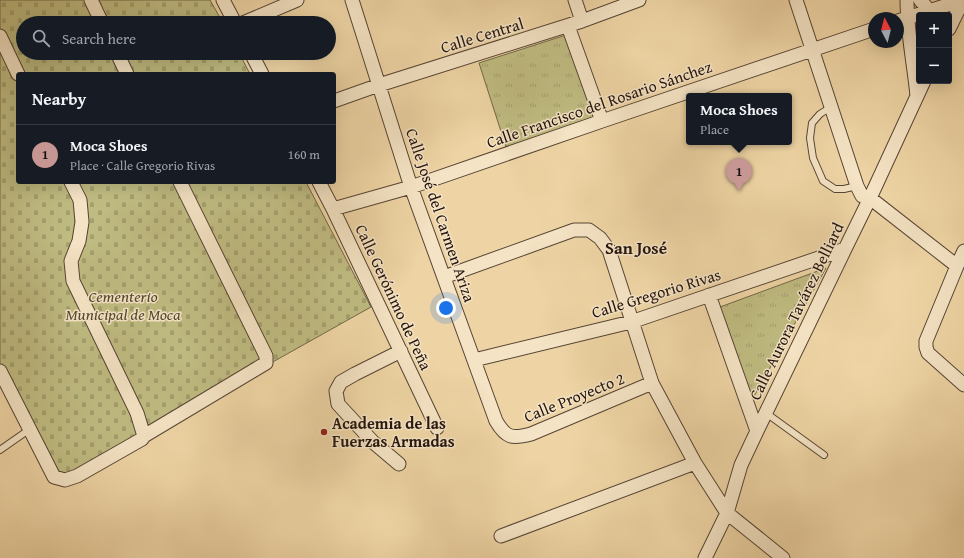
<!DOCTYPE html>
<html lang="en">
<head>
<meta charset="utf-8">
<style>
	:root { --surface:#171b24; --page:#242831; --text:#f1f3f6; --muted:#9ea1a6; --line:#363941; --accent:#c59692 }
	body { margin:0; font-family:"Gentium Book Plus",serif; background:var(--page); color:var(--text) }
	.controls { position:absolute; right:12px; top:12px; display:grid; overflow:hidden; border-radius:4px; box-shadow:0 4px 16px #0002 }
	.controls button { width:36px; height:36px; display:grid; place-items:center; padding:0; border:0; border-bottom:1px solid var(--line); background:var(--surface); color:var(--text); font:20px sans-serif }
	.compass { position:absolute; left:868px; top:12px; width:36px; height:36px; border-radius:50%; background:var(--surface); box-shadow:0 4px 16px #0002; rotate:353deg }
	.you { position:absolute; left:446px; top:308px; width:14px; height:14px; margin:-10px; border:3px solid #fff; border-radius:50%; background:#1a73e8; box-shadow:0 0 0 6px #1a73e833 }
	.badge { display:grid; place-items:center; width:26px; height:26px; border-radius:50%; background:var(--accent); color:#111; font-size:13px; font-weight:700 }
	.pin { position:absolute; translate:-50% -33px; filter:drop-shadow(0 1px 2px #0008) }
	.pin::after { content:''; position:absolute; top:21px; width:14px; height:12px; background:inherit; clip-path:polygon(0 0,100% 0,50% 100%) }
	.popup { position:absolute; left:686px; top:93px; width:106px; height:52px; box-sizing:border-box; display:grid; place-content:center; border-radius:4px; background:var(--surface); filter:drop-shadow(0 1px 3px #0005); font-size:13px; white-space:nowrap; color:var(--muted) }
	.popup b { font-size:15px; color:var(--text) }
	.popup::after { content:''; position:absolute; left:50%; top:100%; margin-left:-8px; border:8px solid transparent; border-top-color:var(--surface) }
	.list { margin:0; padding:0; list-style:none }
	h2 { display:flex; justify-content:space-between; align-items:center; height:52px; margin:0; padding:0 16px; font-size:17px }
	h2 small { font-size:13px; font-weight:400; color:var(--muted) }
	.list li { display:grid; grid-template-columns:26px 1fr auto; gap:12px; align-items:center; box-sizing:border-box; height:60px; padding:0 16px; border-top:1px solid var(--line) }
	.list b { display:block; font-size:15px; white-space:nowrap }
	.list p { margin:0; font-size:13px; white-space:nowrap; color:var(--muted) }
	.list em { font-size:13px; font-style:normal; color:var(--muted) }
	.icon { flex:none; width:22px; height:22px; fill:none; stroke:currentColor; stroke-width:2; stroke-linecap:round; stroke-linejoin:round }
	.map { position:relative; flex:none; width:964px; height:558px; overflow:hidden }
	.search { position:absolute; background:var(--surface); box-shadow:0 4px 16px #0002; left:16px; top:16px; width:320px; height:44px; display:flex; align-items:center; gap:10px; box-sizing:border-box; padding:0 14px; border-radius:22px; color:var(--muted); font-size:15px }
	.panel { position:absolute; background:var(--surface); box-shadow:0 4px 16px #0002; left:16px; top:72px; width:320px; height:112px; border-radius:4px }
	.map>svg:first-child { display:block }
	.grass { fill:url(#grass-tufts); stroke:#726848 }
	.cemetery { fill:url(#cemetery-stones); stroke:#726848 }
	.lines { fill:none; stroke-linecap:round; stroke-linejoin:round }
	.lane-casing { stroke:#564434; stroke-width:8 }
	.street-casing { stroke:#564434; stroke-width:15 }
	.lane { stroke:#f4e3c4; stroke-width:6 }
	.street { stroke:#f4e3c4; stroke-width:13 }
	.poi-dot { fill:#8f2418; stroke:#f4e3c4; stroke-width:1.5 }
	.labels { text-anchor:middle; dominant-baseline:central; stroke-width:3; stroke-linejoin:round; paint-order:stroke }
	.street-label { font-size:16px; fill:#24140e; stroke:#f4e3c4 }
	.park-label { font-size:16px; font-style:italic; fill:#524630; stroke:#f4e3c4 }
	.poi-label { font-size:16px; font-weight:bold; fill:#24140e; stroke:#f4e3c4; text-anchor:start }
	.neighbourhood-label { font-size:17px; font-weight:bold; fill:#24140e; stroke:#f4e3c4 }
</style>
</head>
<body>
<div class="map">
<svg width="964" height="558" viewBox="0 0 964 558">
	<defs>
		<pattern id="grass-tufts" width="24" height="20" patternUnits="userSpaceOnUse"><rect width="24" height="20" fill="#bfbb81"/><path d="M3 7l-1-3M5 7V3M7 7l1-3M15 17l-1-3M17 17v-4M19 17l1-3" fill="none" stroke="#a4a06e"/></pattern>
		<pattern id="cemetery-stones" width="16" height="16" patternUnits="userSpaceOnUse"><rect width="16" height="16" fill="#bfbb81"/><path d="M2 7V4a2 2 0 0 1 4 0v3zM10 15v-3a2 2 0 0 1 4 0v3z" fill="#a4a06e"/></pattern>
	</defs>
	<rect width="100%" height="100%" fill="#eed4a4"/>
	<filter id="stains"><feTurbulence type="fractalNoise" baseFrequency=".005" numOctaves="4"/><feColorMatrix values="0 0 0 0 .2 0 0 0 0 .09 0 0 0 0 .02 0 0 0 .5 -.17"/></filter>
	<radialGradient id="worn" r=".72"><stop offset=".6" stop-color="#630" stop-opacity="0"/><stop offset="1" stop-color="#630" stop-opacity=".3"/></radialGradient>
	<path class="grass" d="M566 35 597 118 506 147 479 63Z
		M826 268 752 400 720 307Z"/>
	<path class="cemetery" d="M0 0H210L223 23H23V53H239L250 74H18V182H306L371 307 60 481 0 364Z"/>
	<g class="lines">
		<g class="lane-casing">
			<path id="lane" d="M831 107 820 114 812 123 810 138 813 158 823 181 835 189H844L857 186
				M766 413 824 455
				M0 450 30 429"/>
		</g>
		<g class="street-casing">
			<path id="street" d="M91 0 102 23
				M223 0 235 23
				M352 0 411 187 496 421C506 438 512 439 531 434L652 383
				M575 0 582 21
				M796 0 857 186 862 196 870 198 957 266
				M907 0C907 32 914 64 917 96
				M920 0 929 10 931 15
				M898 21 963 0
				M243 23 297 0
				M568 26 602 121
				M949 29 963 0
				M0 36 18 74
				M117 53 127 74
				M251 53 262 74
				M334 101 379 85 582 21 639 0
				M319 182 333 209 437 428
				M333 209 411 187 602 121 874 29
				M964 251 957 266 926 341V347L928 353 964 385
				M444 277 574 230H589L600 238 609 250 652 383 695 463 727 513 783 558
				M709 295 757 431
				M474 360 631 322 845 249
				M0 371 54 477 65 480 77 476 142 439 144 436 137 413 73 281 71 261 79 241 82 222 80 200 71 182
				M144 436 266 363V356L180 182
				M399 464 373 442 338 404 336 391 341 382 355 374 401 351
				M501 536 695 463
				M705 558 727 513 741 465 757 431 845 249 870 198 924 81"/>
		</g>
		<use href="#lane" class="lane"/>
		<use href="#street" class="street"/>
	</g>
	<circle class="poi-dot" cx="324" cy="432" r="4"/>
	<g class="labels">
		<g class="street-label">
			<text transform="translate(482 35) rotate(-17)">Calle Central</text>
			<text transform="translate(599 104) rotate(-19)">Calle Francisco del Rosario Sánchez</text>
			<text transform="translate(441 215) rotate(71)">Calle José del Carmen Ariza</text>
			<text transform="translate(656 293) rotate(-17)">Calle Gregorio Rivas</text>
			<text transform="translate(394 297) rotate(65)">Calle Gerónimo de Peña</text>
			<text transform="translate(796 311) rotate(-64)">Calle Aurora Tavárez Belliard</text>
			<text transform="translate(574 397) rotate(-22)">Calle Proyecto 2</text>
		</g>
		<g class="park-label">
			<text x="123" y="296">Cementerio<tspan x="123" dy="18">Municipal de Moca</tspan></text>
		</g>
		<g class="poi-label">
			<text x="332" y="423">Academia de las<tspan x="332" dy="18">Fuerzas Armadas</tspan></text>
		</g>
		<g class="neighbourhood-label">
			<text x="636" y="247">San José</text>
		</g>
	</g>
	<rect width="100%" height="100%" filter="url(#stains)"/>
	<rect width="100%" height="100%" fill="url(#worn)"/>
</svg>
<div class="controls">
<button>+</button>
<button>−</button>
</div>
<svg class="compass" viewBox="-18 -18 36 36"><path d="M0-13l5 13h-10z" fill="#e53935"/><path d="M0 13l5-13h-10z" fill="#9ea1a6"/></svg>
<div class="you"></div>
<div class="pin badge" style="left:739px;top:191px">1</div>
<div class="popup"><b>Moca Shoes</b>Place</div>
<div class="search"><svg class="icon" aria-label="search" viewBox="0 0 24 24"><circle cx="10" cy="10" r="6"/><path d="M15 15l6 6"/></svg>Search here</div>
<section class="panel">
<h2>Nearby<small></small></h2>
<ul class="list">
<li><span class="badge">1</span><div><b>Moca Shoes</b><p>Place · Calle Gregorio Rivas</p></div><em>160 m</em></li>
</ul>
</section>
</div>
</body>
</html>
